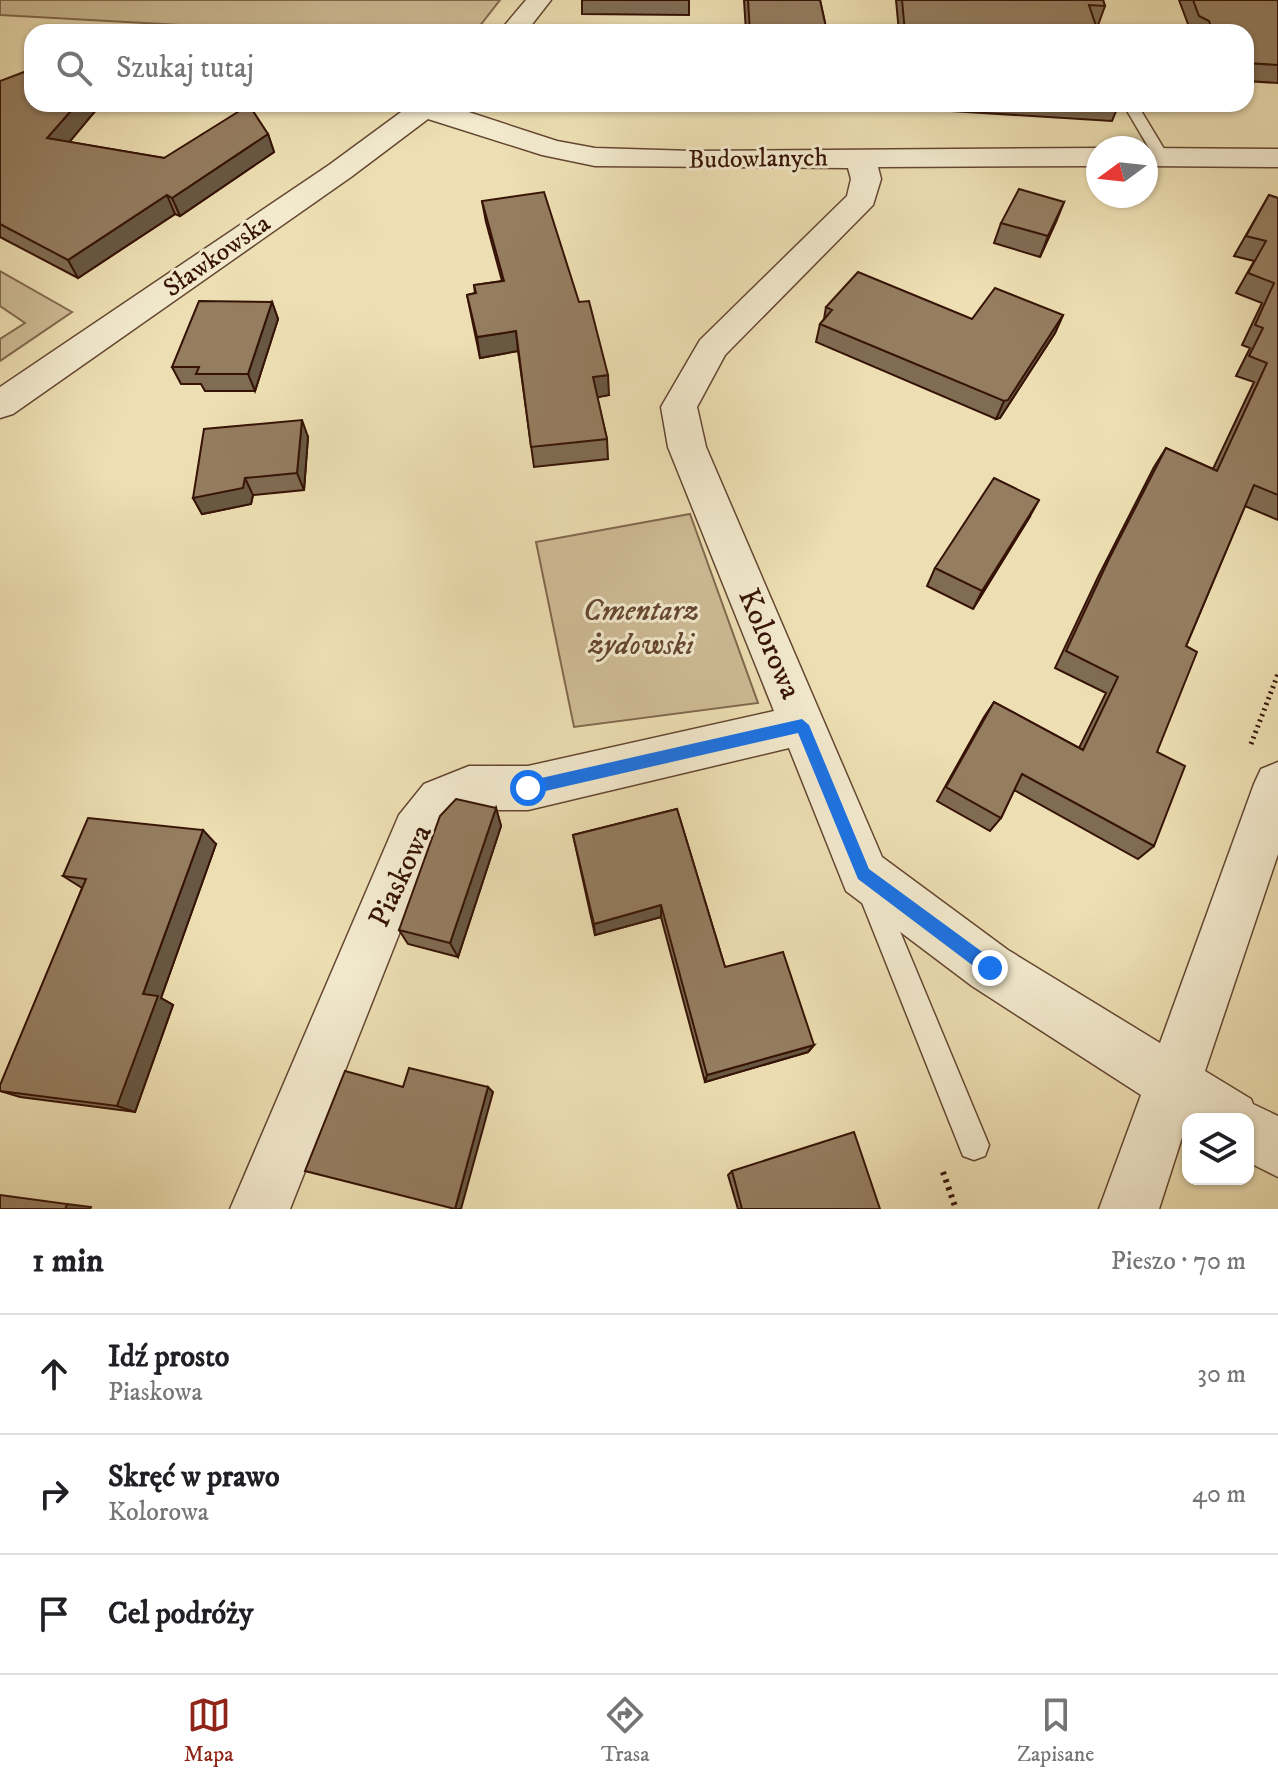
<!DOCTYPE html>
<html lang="pl">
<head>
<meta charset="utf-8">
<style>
	:root { --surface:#fff; --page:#f2f2f2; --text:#202124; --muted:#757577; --line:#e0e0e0; --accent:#8f2418 }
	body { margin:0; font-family:"IM FELL DW Pica",serif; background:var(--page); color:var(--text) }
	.controls { position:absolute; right:24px; bottom:24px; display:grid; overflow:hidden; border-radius:16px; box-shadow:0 2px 6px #0004 }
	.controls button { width:72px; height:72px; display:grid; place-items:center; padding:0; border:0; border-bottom:2px solid var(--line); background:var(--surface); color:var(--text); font:40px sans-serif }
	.compass { position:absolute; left:1086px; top:136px; width:72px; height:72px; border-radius:50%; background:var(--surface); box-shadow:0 2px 6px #0004; rotate:255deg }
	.stop { position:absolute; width:24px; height:24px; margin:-18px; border:6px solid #1a73e8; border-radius:50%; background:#fff }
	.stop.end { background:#1a73e8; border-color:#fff; box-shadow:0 2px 8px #0008 }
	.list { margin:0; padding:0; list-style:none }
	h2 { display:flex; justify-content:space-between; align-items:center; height:104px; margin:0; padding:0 32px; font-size:34px }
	h2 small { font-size:26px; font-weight:400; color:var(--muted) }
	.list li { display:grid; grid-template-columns:52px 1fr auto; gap:24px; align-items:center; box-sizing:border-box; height:120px; padding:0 32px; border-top:2px solid var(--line) }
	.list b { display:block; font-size:30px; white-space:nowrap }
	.list p { margin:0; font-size:26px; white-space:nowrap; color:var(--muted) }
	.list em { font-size:26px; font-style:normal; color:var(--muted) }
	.icon { flex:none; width:44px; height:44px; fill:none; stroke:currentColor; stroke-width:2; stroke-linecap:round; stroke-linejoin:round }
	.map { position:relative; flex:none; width:1278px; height:1209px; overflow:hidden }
	.search { position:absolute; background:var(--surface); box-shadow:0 2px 6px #0004; left:24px; right:24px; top:24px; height:88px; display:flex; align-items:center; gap:20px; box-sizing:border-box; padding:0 28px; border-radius:24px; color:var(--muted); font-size:30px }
	.sheet { height:464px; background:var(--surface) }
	nav { display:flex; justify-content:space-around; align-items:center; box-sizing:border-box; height:112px; border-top:2px solid var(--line); background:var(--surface); font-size:22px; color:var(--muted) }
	nav a { display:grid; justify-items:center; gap:4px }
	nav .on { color:var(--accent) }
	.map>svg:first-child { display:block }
	.green { fill:#cebc96; stroke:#82684e; stroke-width:2 }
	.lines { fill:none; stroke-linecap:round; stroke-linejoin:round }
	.service-casing { stroke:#644631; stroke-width:3 }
	.minor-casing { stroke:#644631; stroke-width:3 }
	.path-far1 { stroke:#361306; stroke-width:5; stroke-dasharray:2 4; stroke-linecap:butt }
	.path { stroke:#361306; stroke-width:6; stroke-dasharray:3 5; stroke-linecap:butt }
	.service { fill:#f3eace; fill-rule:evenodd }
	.minor { fill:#f3eace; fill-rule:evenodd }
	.wall { fill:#806c53; stroke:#361306; stroke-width:2 }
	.shaded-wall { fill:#685843; stroke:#361306; stroke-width:2 }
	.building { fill:#957d60; stroke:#361306; stroke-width:2 }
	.route { fill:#1a73e8 }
	.labels { text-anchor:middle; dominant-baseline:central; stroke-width:6; stroke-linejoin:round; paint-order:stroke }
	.far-street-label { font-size:26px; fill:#361306; stroke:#f3eace }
	.park-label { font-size:30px; font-style:italic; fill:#644631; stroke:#f3eace }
	.street-label { font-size:30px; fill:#361306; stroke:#f3eace }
</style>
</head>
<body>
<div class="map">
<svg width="1278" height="1209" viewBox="0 0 1278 1209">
	<rect width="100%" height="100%" fill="#eddfb3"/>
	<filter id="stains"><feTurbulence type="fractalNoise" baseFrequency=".0025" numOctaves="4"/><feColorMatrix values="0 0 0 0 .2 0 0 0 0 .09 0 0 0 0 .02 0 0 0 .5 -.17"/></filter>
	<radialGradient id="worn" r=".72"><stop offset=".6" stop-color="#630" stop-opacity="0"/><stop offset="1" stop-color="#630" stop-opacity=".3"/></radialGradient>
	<path class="green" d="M0 0H500L475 32 198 26 0 15Z
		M0 271 72 312 0 361V339L25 323 0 306Z
		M690 514 758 703 574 727 536 542Z"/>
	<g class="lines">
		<g class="service-casing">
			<path id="service" d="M1123 104H1137L1169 157 1166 160H1156Z
				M870 877 879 881 989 1145 985 1156 974 1160 963 1156 857 890 861 881Z"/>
		</g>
		<g class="minor-casing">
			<path id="minor" d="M526 0H551L526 32H499Z
				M412 104H444L557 141 595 148 692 151 1098 148V166L878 167 881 179 873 205 725 355 697 407 706 447 882 857 1008 950 1160 1043 1254 784 1261 769 1278 762V854L1205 1071 1251 1099 1253 1104 1278 1116V1177L1248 1162V1119H1188L1159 1209H1099L1141 1095 972 986 846 891 789 748 528 810H471L458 816 434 846 290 1209H230L399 815 424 784 469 766H528L774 711 668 447 661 407 700 340 847 196 851 179 848 168 595 166 542 155 428 119 351 177 13 414 0 418V387L329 165Z
				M1146 148 1278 149V167L1146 166Z"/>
		</g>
		<path class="path-far1" d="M1251 744 1278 674"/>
		<path class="path" d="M943 1172 956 1209"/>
		<use href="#service" class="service"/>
		<use href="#minor" class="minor"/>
	</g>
	<path class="wall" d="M582 0H689V15L582 14Z
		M744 0H820L827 32H746Z
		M896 0H1103L1105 6 1097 28 1098 32H899Z
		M1179 0H1278V83L1246 81V32H1191Z
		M0 81 101 104 69 142 164 158 268 134 274 152 180 216 175 214 78 278 0 237Z
		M904 104H1119L1112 121 904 108Z
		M1269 195 1278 198V520L1245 506 1186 646 1157 752 1154 846 1138 859 1014 790 1001 818 990 831 937 801 984 717 994 702 1079 748 1106 693 1055 668 1098 577 1154 467 1166 448 1213 469 1254 382 1236 376 1250 348 1242 345 1262 303 1236 293 1254 261 1234 256Z
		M482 201 609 395 597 397 607 439 608 459 534 467 518 351 480 358 467 295 475 293 474 285 502 281 486 222Z
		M1064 202 1040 257 994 243 1001 223Z
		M272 302 278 319 255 391H205L201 384H181L172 367Z
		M826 307 972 319 1063 315 1055 333 1000 418 996 419 816 342 820 324 824 319Z
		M308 437 304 490 253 495 251 504 202 514 193 498Z
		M1029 518 973 609 927 586 935 568Z
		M496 808 501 826 458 957 408 944 399 930Z
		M677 809 725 967 814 1045 808 1052 705 1082 661 917 595 935 573 835Z
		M216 844 161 998 173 1005 135 1112 20 1097 0 1091 82 888 63 876Z
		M732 1171 880 1209H738L728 1175Z"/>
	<path class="shaded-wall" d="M145 26 147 32H139Z
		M77 104H101L57 157 47 138Z
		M268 134 274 152 180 216 172 198Z
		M167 195 175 214 78 278 68 260Z
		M1064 202 1056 222 1040 257 1048 236Z
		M272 302 278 319 255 391 248 374Z
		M1063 315 1055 333 1000 418 996 419 1004 401Z
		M516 331 518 351 480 358 477 337Z
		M608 375 609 395 594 398 593 377Z
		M302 420 308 437 304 490 297 473Z
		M245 478 253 495 251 504 202 514 193 498Z
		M1039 500 1029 518 973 609 982 591Z
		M496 808 501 826 458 957 450 943Z
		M203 830 216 844 161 998 173 1005 135 1112 117 1106 143 994Z
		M661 905V917L595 935 594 924Z
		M814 1045 808 1052 705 1082 707 1075Z
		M488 1087 493 1092 461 1209H455Z
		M67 1204 91 1207 90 1209H65Z"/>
	<path class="building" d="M748 0H820L827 32H750Z
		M902 0H1103L1105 6 1089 5 1098 32H905Z
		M1193 0H1278V65L1246 63V32H1213L1209 21 1199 16Z
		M145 26 139 32H128Z
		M32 69V104H77L47 138 164 158 249 105 268 134 172 198 167 195 68 260 0 224V81Z
		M1019 189 1064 202 1048 236 1001 223Z
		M544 192 579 302 589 301 608 375 593 377 607 439 531 447 516 331 477 337 467 295 476 293 474 285 504 281 482 201Z
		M1269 195 1278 198V495L1254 485 1186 646 1197 652 1157 752 1185 766 1154 846 1022 774 1001 818 946 787 994 702 1083 750 1118 677 1066 651 1109 559 1166 448 1217 471 1267 363 1249 356 1263 328 1255 325 1274 283 1248 273 1266 241 1246 236Z
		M858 272 972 319 995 288 1063 315 1008 400 1004 401 820 324 832 310 826 307Z
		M199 301 272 302 248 374H196L199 367H172Z
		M302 420 297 473 245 478 243 488 193 498 204 429Z
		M994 478 1039 500 982 591 935 568Z
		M456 799 496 808 450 943 399 930 440 816Z
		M677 809 725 967 783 952 814 1045 707 1075 661 905 594 924 573 835Z
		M88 818 203 830 143 994 158 996 117 1106 0 1091V1085L86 879 63 876Z
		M409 1068 488 1087 455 1209 305 1171 345 1071 403 1087Z
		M854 1132 880 1209H742L732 1171Z
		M0 1195 67 1204 65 1209H0Z"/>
	<path class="route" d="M802 719 809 725 869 869 996 962V974H984L858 879 798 733 528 795 520 788 528 781Z"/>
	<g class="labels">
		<g class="far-street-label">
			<text transform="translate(758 159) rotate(-1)">Budowlanych</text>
			<text transform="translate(217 256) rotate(-35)">Sławkowska</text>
		</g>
		<g class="park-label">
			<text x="641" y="611">Cmentarz<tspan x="641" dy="34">żydowski</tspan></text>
		</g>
		<g class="street-label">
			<text transform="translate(769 644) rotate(67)">Kolorowa</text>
			<text transform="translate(401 876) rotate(-65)">Piaskowa</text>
		</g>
	</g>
	<rect width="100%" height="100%" filter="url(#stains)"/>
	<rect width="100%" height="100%" fill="url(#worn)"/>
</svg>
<div class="controls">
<button><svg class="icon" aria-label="layers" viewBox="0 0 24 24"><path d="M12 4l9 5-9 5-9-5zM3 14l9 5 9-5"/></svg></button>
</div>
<svg class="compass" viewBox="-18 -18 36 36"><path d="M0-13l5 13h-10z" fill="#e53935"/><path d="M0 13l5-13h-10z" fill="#757577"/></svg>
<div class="stop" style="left:528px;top:788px"></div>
<div class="stop end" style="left:990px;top:968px"></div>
<div class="search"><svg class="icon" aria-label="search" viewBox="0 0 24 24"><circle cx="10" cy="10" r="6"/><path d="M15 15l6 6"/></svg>Szukaj tutaj</div>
</div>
<section class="sheet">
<h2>1 min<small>Pieszo · 70 m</small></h2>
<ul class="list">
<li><svg class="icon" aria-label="ahead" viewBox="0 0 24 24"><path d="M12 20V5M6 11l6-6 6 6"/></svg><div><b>Idź prosto</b><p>Piaskowa</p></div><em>30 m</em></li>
<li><svg class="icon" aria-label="right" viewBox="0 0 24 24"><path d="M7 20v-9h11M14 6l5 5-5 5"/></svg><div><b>Skręć w prawo</b><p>Kolorowa</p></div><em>40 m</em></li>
<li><svg class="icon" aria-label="arrive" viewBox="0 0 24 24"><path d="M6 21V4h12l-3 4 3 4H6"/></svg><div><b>Cel podróży</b></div></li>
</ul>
</section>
<nav>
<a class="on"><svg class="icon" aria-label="map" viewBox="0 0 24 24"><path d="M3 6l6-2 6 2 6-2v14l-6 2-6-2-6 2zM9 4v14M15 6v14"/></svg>Mapa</a>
<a><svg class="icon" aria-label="directions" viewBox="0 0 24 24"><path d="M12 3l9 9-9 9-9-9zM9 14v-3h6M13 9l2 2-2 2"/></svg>Trasa</a>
<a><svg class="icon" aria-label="saved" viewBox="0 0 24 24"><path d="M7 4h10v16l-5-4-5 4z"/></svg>Zapisane</a>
</nav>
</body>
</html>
